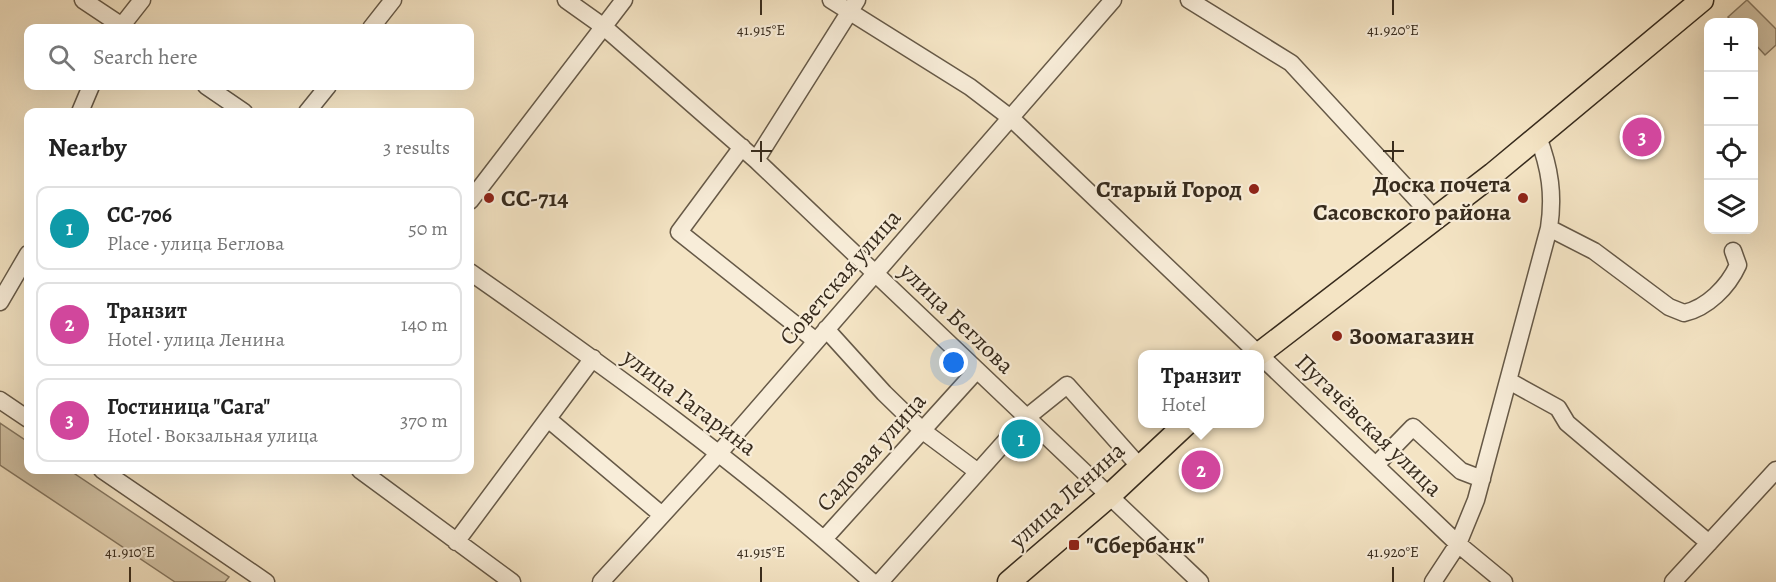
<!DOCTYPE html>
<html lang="en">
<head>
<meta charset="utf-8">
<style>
	:root { --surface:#fff; --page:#f6f6f6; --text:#222; --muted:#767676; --line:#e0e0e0; --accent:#b45309 }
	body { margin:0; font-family:Alegreya,serif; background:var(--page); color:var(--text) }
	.controls { position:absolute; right:18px; top:18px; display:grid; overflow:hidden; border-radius:12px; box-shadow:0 6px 24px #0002 }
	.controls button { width:54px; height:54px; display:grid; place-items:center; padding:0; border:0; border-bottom:2px solid var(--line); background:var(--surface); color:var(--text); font:30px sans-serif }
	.you { position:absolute; left:954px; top:363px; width:21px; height:21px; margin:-15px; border:4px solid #fff; border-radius:50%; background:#1a73e8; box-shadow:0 0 0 9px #1a73e833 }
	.badge { display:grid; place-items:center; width:39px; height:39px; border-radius:50%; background:var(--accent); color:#fff; font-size:20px; font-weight:700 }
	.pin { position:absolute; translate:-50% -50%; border:3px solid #fff; box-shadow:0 2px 6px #0006 }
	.popup { position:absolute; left:1138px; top:350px; width:126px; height:78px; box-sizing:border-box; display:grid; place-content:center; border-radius:12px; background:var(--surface); filter:drop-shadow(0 2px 4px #0005); font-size:20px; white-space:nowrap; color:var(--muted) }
	.popup b { font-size:22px; color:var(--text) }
	.popup::after { content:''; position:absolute; left:50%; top:100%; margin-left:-12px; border:12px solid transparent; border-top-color:var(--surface) }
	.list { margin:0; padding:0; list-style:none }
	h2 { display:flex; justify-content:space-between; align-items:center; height:78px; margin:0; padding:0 24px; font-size:26px }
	h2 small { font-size:20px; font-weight:400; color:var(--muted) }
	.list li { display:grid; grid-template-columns:39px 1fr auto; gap:18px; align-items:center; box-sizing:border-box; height:84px; margin:0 12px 12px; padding:0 12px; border:2px solid var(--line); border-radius:12px }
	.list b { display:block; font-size:22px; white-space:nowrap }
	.list p { margin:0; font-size:20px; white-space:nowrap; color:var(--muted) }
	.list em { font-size:20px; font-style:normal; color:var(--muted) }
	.icon { flex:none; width:33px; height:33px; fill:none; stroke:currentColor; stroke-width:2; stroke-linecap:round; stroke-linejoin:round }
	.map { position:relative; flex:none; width:1776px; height:582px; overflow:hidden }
	.search { position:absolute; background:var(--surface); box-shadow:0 6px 24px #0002; left:24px; top:24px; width:450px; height:66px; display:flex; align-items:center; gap:15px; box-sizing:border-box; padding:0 21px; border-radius:12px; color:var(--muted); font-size:22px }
	.panel { position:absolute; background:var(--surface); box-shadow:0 6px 24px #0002; left:24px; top:108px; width:450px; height:366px; border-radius:12px }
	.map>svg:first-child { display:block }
	.green { fill:#d4c5a8; stroke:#867862; stroke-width:1.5 }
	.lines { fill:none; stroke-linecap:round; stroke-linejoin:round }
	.minor-casing { stroke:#665947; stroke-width:19 }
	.major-casing { stroke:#372b1d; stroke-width:25 }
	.minor { stroke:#f8edd9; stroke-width:16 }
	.major { stroke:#f4e4c4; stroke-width:22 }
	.ticks { fill:none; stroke:#372b1d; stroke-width:2 }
	.poi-dot { fill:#8f2418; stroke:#f8edd9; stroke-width:2 }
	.labels { text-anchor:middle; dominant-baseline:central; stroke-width:4.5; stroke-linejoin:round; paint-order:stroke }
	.poi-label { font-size:24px; font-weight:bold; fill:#372b1d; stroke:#f8edd9; text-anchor:start }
	.street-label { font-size:24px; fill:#372b1d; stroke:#f8edd9 }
	.ticks-label { font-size:15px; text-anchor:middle; fill:#372b1d; stroke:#f8edd9; stroke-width:4.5; stroke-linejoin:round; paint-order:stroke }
</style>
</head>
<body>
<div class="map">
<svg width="1776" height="582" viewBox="0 0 1776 582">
	<rect width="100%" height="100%" fill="#f4e4c4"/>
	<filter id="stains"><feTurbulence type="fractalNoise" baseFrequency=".00333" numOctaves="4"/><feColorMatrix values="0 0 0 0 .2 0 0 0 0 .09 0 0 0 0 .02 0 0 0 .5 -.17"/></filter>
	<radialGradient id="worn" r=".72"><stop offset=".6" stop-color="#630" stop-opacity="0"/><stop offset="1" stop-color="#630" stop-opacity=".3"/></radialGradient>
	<path class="green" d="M1747 0 1776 29V45L1765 55 1754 43V22H1733L1728 17Z
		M0 423 28 442V470H69L229 577 225 582H175L0 465Z"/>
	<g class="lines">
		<g class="minor-casing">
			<path id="minor" d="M83 0 125 28
				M566 0 604 27 756 160 1200 582
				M831 0 970 87 1012 119 1458 544 1504 582
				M1189 0 1291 63 1435 219
				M120 28 142 0
				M371 28 393 0
				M206 86 244 112
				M80 112 91 86
				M307 112 328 86
				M742 147 679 232 816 341
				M756 160 857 0
				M470 201 624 0
				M1549 228 1594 251 1669 307 1684 313C1707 308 1728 287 1738 265L1733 251
				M470 272C609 369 746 468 872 582
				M0 302 28 254
				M826 329 884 393 923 431 978 472
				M1509 381 1558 408 1567 423 1709 543
				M0 400 28 419
				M548 419 662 515
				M1376 465 1413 427 1461 471 1482 479
				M102 470 266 582
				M360 470 512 582
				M824 539 977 370
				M456 542 593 358
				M601 582 719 453 1113 0
				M880 582 1026 418 1067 385 1140 467
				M1433 582 1458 544 1476 500 1549 228C1554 195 1550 168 1538 137
				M1673 582 1776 470"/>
		</g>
		<g class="major-casing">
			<path id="major" d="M1259 354 1493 174 1702 0
				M1009 582 1108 497 1186 424"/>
		</g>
		<use href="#minor" class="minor"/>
		<use href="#major" class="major"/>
	</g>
	<path class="ticks" d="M761 0V15M1393 0V15M761 141V162M1393 141V162M751 151H772M1383 151H1404M130 567V582M761 567V582M1393 567V582"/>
	<g class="poi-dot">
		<circle cx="1254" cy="189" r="6"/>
		<circle cx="489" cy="198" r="6"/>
		<circle cx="1523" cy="198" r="6"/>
		<circle cx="1337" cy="336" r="6"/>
		<rect x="1068" y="539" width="12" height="12" rx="3"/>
	</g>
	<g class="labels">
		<g class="poi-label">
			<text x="1511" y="184" text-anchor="end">Доска почета<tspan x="1511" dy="28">Сасовского района</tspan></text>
			<text x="1242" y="189" text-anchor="end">Старый Город</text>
			<text x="501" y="198">СС-714</text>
			<text x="1349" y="336">Зоомагазин</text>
			<text x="1086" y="545">"Сбербанк"</text>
		</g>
		<g class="street-label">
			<text transform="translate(840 277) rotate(-49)">Советская улица</text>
			<text transform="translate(957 318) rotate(44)">улица Беглова</text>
			<text transform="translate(690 402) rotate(37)">улица Гагарина</text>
			<text transform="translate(1369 425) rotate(44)">Пугачёвская улица</text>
			<text transform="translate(871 452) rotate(-48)">Садовая улица</text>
			<text transform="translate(1067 495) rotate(-42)">улица Ленина</text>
		</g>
	</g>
	<g class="ticks-label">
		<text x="761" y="35">41.915°E</text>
		<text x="1393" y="35">41.920°E</text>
		<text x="130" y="557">41.910°E</text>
		<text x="761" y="557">41.915°E</text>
		<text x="1393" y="557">41.920°E</text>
	</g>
	<rect width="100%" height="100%" filter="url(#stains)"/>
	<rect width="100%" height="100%" fill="url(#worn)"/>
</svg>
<div class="controls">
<button>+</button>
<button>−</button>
<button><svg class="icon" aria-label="locate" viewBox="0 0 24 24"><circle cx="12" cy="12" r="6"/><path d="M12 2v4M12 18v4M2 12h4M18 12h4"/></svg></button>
<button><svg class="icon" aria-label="layers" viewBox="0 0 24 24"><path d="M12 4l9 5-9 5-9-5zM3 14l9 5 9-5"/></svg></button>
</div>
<div class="you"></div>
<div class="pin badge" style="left:1021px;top:439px;background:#0f9aa8">1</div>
<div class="pin badge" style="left:1201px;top:470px;background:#d1479c">2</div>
<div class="popup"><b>Транзит</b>Hotel</div>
<div class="pin badge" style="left:1642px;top:137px;background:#d1479c">3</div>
<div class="search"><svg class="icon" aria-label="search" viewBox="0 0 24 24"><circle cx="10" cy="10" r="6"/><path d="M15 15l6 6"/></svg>Search here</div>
<section class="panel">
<h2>Nearby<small>3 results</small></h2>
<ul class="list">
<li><span class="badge" style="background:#0f9aa8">1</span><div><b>СС-706</b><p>Place · улица Беглова</p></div><em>50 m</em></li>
<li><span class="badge" style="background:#d1479c">2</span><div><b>Транзит</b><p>Hotel · улица Ленина</p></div><em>140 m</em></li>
<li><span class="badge" style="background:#d1479c">3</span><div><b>Гостиница &quot;Сага&quot;</b><p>Hotel · Вокзальная улица</p></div><em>370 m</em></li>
</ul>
</section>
</div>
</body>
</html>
